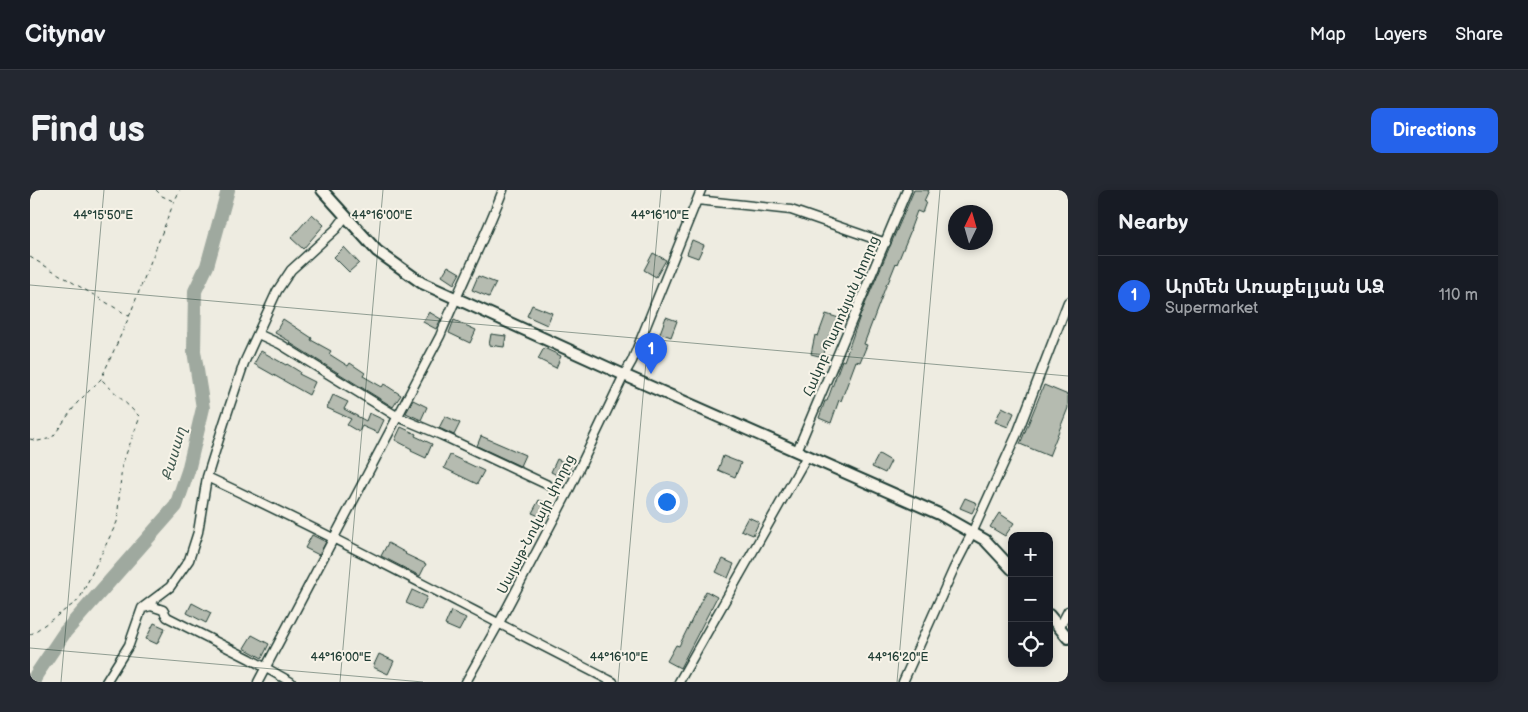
<!DOCTYPE html>
<html lang="en">
<head>
<meta charset="utf-8">
<style>
	:root { --surface:#171b24; --page:#242831; --text:#f1f3f6; --muted:#9ea1a6; --line:#363941; --accent:#2563eb }
	body { margin:0; font-family:"Balsamiq Sans","Noto Sans Armenian",sans-serif; background:var(--page); color:var(--text) }
	.controls { position:absolute; right:15px; bottom:15px; display:grid; overflow:hidden; border-radius:10px; box-shadow:0 2px 8px #0003 }
	.controls button { width:45px; height:45px; display:grid; place-items:center; padding:0; border:0; border-bottom:1px solid var(--line); background:var(--surface); color:var(--text); font:25px sans-serif }
	.compass { position:absolute; left:918px; top:15px; width:45px; height:45px; border-radius:50%; background:var(--surface); box-shadow:0 2px 8px #0003; rotate:5deg }
	.you { position:absolute; left:636px; top:311px; width:18px; height:18px; margin:-12px; border:4px solid #fff; border-radius:50%; background:#1a73e8; box-shadow:0 0 0 8px #1a73e833 }
	.badge { display:grid; place-items:center; width:32px; height:32px; border-radius:50%; background:var(--accent); color:#fff; font-size:16px; font-weight:700 }
	.pin { position:absolute; translate:-50% -41px; filter:drop-shadow(0 1px 2px #0008) }
	.pin::after { content:''; position:absolute; top:26px; width:18px; height:15px; background:inherit; clip-path:polygon(0 0,100% 0,50% 100%) }
	.list { margin:0; padding:0; list-style:none }
	h2 { display:flex; justify-content:space-between; align-items:center; height:65px; margin:0; padding:0 20px; font-size:21px }
	h2 small { font-size:16px; font-weight:400; color:var(--muted) }
	.list li { display:grid; grid-template-columns:32px 1fr auto; gap:15px; align-items:center; box-sizing:border-box; height:80px; padding:0 20px; border-top:1px solid var(--line) }
	.list b { display:block; font-size:19px; white-space:nowrap }
	.list p { margin:0; font-size:16px; white-space:nowrap; color:var(--muted) }
	.list em { font-size:16px; font-style:normal; color:var(--muted) }
	.icon { flex:none; width:28px; height:28px; fill:none; stroke:currentColor; stroke-width:2; stroke-linecap:round; stroke-linejoin:round }
	.map { position:relative; flex:none; width:1038px; height:492px; overflow:hidden; border-radius:10px }
	header { display:flex; align-items:center; gap:30px; box-sizing:border-box; height:70px; padding:0 25px; background:var(--surface); border-bottom:1px solid var(--line) }
	header strong { font-size:24px }
	nav { display:flex; gap:28px; margin-inline-start:auto; font-size:18px }
	.intro { display:flex; align-items:center; justify-content:space-between; box-sizing:border-box; height:120px; padding:0 30px }
	h1 { margin:0; font-size:35px }
	.button { padding:12px 22px; border-radius:10px; background:var(--accent); color:#fff; font-size:18px; font-weight:700 }
	main { display:flex; gap:30px; padding:0 30px }
	aside { flex:1; background:var(--surface); border-radius:10px; box-shadow:0 2px 8px #0003 }
	.map>svg:first-child { display:block }
	.lines { fill:none; stroke-linecap:round; stroke-linejoin:round }
	.river { stroke:#9fa99f; stroke-width:14 }
	.building { fill:#b5bbb0; stroke:#1f3d34 }
	.minor-casing { stroke:#1f3d34; stroke-width:11 }
	.secondary-casing { stroke:#1f3d34; stroke-width:14 }
	.path { stroke:#1f3d34; stroke-width:1; stroke-dasharray:4 4; stroke-linecap:butt }
	.minor { stroke:#f7f3e8; stroke-width:8 }
	.secondary { stroke:#f7f3e8; stroke-width:10 }
	.ticks { fill:none; stroke:#1f3d34; stroke-width:1; stroke-opacity:0.45 }
	.labels { text-anchor:middle; dominant-baseline:central; stroke-width:4; stroke-linejoin:round; paint-order:stroke }
	.street-label { font-size:14px; fill:#1f3d34; stroke:#f7f3e8 }
	.water-label { font-size:15px; font-style:italic; fill:#3f584f; stroke:#f7f3e8 }
	.ticks-label { font-size:12px; text-anchor:middle; fill:#1f3d34; stroke:#f7f3e8; stroke-width:4; stroke-linejoin:round; paint-order:stroke }
</style>
</head>
<body>
<header>
<strong>Citynav</strong>
<nav><a>Map</a><a>Layers</a><a>Share</a></nav>
</header>
<div class="intro"><h1>Find us</h1><a class="button">Directions</a></div>
<main>
<div class="map">
<svg width="1038" height="492" viewBox="0 0 1038 492">
	<rect width="100%" height="100%" fill="#eeece1"/>
	<filter id="ink" filterUnits="userSpaceOnUse"><feTurbulence type="fractalNoise" baseFrequency=".02" numOctaves="2"/><feDisplacementMap in="SourceGraphic" scale="10" xChannelSelector="R" yChannelSelector="G"/><feConvolveMatrix kernelMatrix="1 2 1 2 8 2 1 2 1" color-interpolation-filters="sRGB"/></filter>
	<g filter="url(#ink)">
		<g class="lines">
			<path class="river" d="M4 492 6 485 35 442 146 316 158 281 173 218 164 161 165 101 177 76 198 0"/>
		</g>
		<path class="building" d="M884 0H899L894 11 896 12 892 23 887 21 880 40H881L867 74 866 73 858 93H857L834 154 837 155 830 172 826 171 811 211 809 210 801 233 789 228 795 211H797L812 170 814 171 830 126Z
			M282 24 294 35 273 59 261 48Z
			M662 50 674 55 668 68 657 64Z
			M314 57 329 73 319 82 304 67Z
			M623 63 636 70 626 87 614 80Z
			M418 76 430 83 424 94 412 86Z
			M448 86 466 93 459 107 442 100Z
			M502 115 522 123 517 135 497 126Z
			M399 122 411 129 406 139 393 132Z
			M796 124 809 128 802 146 799 145 793 167 781 164 785 145 788 146Z
			M636 127 647 131 641 147 630 143Z
			M253 129 282 148 281 150 301 161 299 164 318 176 320 173 335 183 333 186 352 197 354 194 371 205 363 217 260 153 261 152 245 143Z
			M424 130 446 140 440 153 419 143Z
			M461 144 476 146 474 157 459 155Z
			M514 158 531 166 526 178 508 169Z
			M231 161 256 175 257 174 270 182 269 184 285 192 279 205 224 174Z
			M1014 195 1038 205V218L1019 266 990 254Z
			M303 205 318 212 314 219 336 231 339 223 354 230 348 243 332 236 329 242 317 235 321 229 297 218Z
			M383 210 397 217 391 230 376 223Z
			M972 217 984 223 978 237 965 232Z
			M415 226 430 233 424 245 409 238Z
			M371 237 386 244 385 246 402 254 396 268 381 261 382 259 365 250Z
			M451 246 495 265 490 276 447 256Z
			M849 264 861 271 855 283 842 277Z
			M420 265 454 281 447 294 414 278Z
			M693 266 711 273 705 287 688 280Z
			M527 269 541 276 535 289 521 282Z
			M935 308 947 313 942 323 930 318Z
			M509 310 520 315 514 328 502 323Z
			M969 323 984 333 975 346 960 337Z
			M718 327 729 332 723 345 711 340Z
			M282 345 296 352 289 365 275 358Z
			M358 353 376 363 375 364 396 374 390 386 351 366Z
			M693 369 704 374 698 388 686 382Z
			M382 400 397 407 391 420 376 413Z
			M676 401 687 407 650 478 637 471 646 455 649 456Z
			M162 413 181 423 176 433 157 423Z
			M421 421 436 428 429 441 415 435Z
			M124 433 135 438 127 454 116 449Z
			M222 445 239 454 232 468 214 458Z
			M349 464 364 471 358 484 343 477Z"/>
		<g class="lines">
			<g class="minor-casing">
				<path id="minor" d="M667 10 761 20 856 53
					M228 144 250 154 368 227 411 245 537 304
					M767 261 877 0
					M177 287C315 351 448 424 583 492
					M113 418 121 416 133 420 137 427 220 469 261 492
					M1029 438 1038 421
					M76 492 99 455 112 418 140 397 159 370 168 342 177 287 194 233 214 173 247 101 261 80 306 39 315 27
					M228 492 410 146C430 97 454 50 473 0
					M436 492 469 433 537 304 594 185 602 171 671 0
					M649 492 777 266
					M873 492 924 378 942 343 987 244 1038 112"/>
			</g>
			<g class="secondary-casing">
				<path id="secondary" d="M292 0 347 61 392 93 594 185 909 324 955 350 982 379
					M1019 425 1038 448"/>
			</g>
			<path class="path" d="M126 0 132 6 143 11
				M0 67 99 126
				M0 249 8 251 22 248 47 213 71 189 99 127 144 12 150 0
				M0 445 49 410 87 332 92 275 110 227 71 189"/>
			<use href="#minor" class="minor"/>
			<use href="#secondary" class="secondary"/>
		</g>
	</g>
	<path class="ticks" d="M0 95 1038 186M0 458 393 492M31 492 74 0M310 492 353 0M588 492 631 0M867 492 910 0"/>
	<g class="labels">
		<g class="street-label">
			<text transform="translate(811 126) rotate(-67)">Հակոբ Պարոնյան փողոց</text>
			<text transform="translate(506 334) rotate(-63)">Սայաթ-Նովայի փողոց</text>
		</g>
		<g class="water-label">
			<text transform="translate(144 264) rotate(-74)">Քասաղ</text>
		</g>
	</g>
	<g class="ticks-label">
		<text x="73" y="29">44°15'50"E</text>
		<text x="352" y="29">44°16'00"E</text>
		<text x="630" y="29">44°16'10"E</text>
		<text x="311" y="471">44°16'00"E</text>
		<text x="589" y="471">44°16'10"E</text>
		<text x="868" y="471">44°16'20"E</text>
	</g>
</svg>
<div class="controls">
<button>+</button>
<button>−</button>
<button><svg class="icon" aria-label="locate" viewBox="0 0 24 24"><circle cx="12" cy="12" r="6"/><path d="M12 2v4M12 18v4M2 12h4M18 12h4"/></svg></button>
</div>
<svg class="compass" viewBox="-18 -18 36 36"><path d="M0-13l5 13h-10z" fill="#e53935"/><path d="M0 13l5-13h-10z" fill="#9ea1a6"/></svg>
<div class="you"></div>
<div class="pin badge" style="left:621px;top:184px">1</div>
</div>
<aside>
<h2>Nearby<small></small></h2>
<ul class="list">
<li><span class="badge">1</span><div><b>Արմեն Առաքելյան ԱՁ</b><p>Supermarket</p></div><em>110 m</em></li>
</ul>
</aside>
</main>
</body>
</html>
